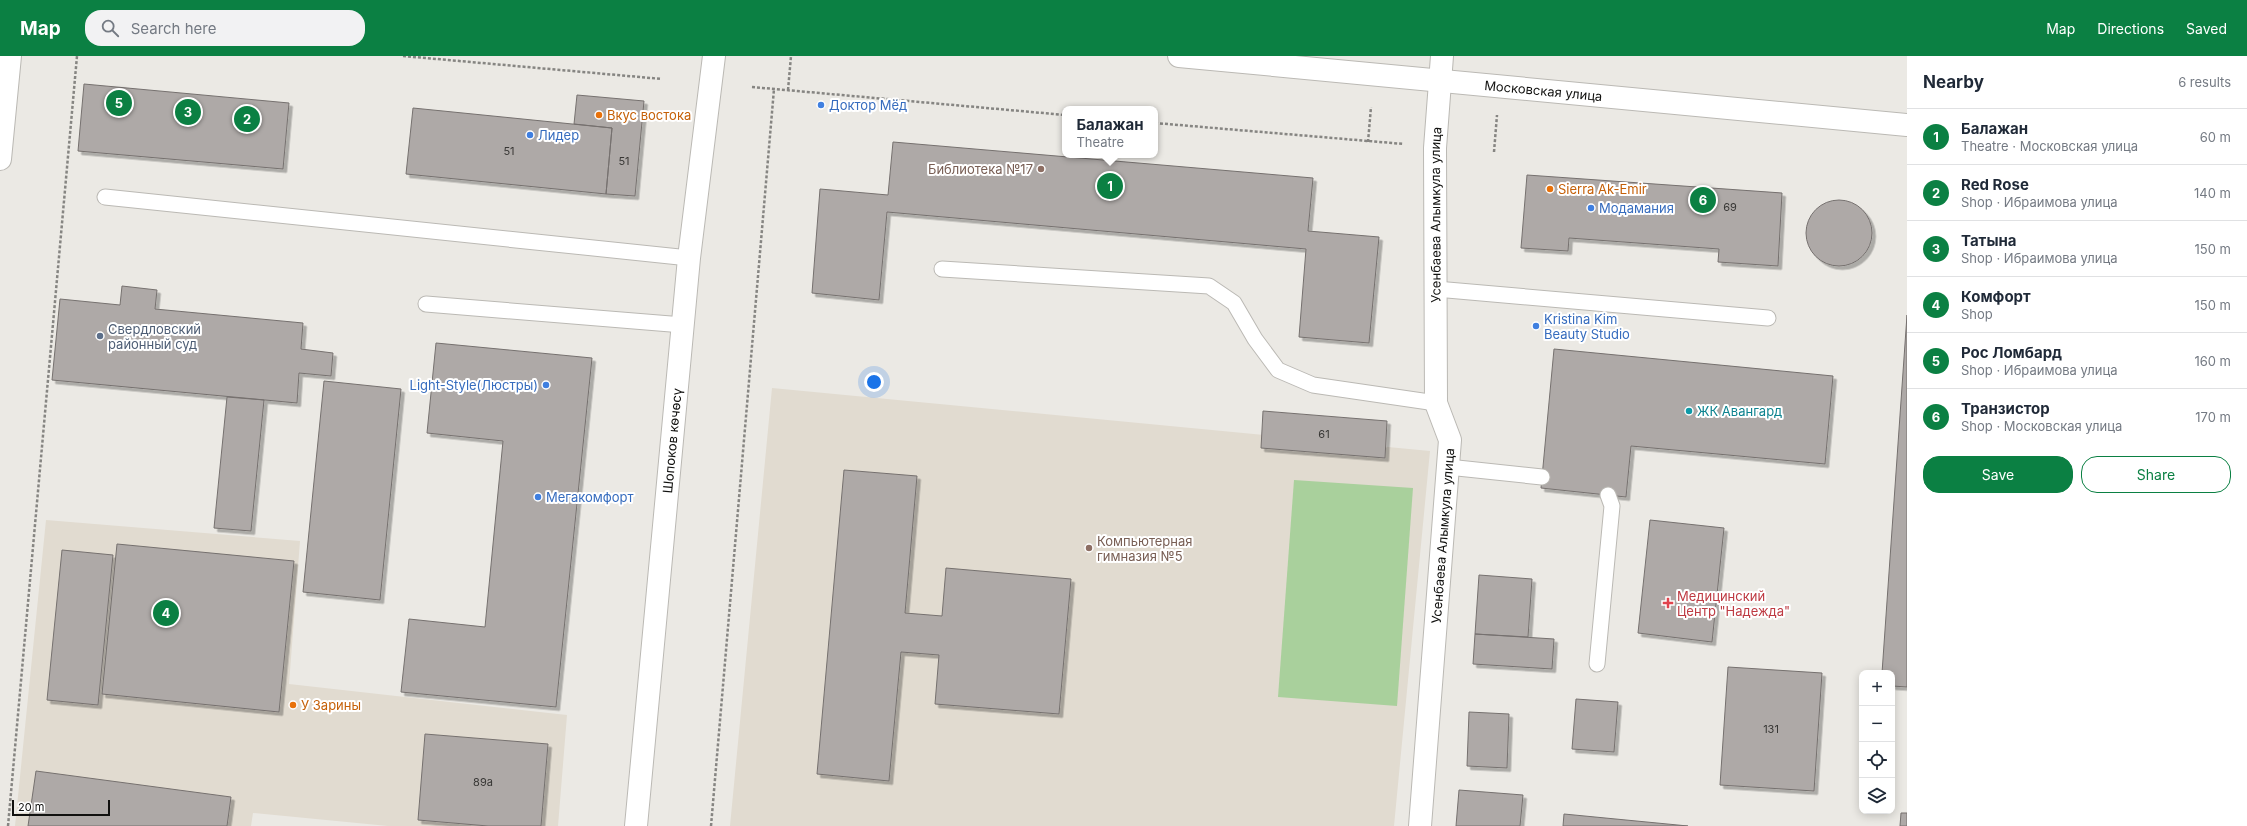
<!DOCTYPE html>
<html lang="en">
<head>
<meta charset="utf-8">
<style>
	:root { --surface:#fff; --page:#f2f2f3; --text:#1f2937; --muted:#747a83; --line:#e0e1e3; --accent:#0b8043 }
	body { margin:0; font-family:Inter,sans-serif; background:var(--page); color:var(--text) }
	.controls { position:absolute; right:12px; bottom:12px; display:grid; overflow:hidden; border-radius:8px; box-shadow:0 2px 10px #0003 }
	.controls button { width:36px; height:36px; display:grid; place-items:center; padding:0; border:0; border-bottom:1px solid var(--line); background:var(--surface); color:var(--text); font:20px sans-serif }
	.scale { position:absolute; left:12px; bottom:10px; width:98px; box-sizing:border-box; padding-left:4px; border:2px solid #11110f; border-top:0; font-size:11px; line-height:14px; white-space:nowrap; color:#11110f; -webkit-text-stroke:3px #fff; paint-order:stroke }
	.you { position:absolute; left:874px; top:326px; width:14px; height:14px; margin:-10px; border:3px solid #fff; border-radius:50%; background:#1a73e8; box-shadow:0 0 0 6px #1a73e833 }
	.badge { display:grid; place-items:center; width:26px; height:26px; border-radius:50%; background:var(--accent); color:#fff; font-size:13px; font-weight:700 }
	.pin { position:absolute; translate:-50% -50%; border:2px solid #fff; box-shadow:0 1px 4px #0006 }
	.popup { position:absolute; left:1062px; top:50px; width:96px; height:52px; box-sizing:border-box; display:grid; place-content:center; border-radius:8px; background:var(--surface); filter:drop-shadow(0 1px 3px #0005); font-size:13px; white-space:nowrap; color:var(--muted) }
	.popup b { font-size:15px; color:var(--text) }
	.popup::after { content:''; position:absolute; left:50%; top:100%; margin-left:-8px; border:8px solid transparent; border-top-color:var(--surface) }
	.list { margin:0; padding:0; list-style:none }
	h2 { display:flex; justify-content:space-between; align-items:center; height:52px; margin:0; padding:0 16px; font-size:17px }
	h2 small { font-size:13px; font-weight:400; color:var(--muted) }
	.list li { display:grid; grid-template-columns:26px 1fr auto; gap:12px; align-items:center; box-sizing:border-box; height:56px; padding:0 16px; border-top:1px solid var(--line) }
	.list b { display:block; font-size:15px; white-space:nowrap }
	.list p { margin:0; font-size:13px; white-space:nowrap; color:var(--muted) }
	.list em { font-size:13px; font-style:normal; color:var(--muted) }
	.actions { display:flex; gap:8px; padding:12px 16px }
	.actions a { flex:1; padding:9px 0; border:1px solid var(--accent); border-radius:16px; text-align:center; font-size:14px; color:var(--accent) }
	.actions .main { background:var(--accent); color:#fff }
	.icon { flex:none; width:22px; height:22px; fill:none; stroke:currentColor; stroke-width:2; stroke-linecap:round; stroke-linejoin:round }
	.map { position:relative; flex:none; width:1907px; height:770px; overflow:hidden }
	header { display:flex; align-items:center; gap:24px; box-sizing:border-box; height:56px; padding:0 20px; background:var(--accent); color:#fff }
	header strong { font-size:19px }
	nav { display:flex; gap:22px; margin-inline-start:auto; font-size:14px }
	.search { width:280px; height:36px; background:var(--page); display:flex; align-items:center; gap:10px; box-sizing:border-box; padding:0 14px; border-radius:16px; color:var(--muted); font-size:15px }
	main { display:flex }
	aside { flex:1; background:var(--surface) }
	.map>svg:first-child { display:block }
	.built { fill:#e1dbd0 }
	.green { fill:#a9d09c }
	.building { fill:#aea9a7; stroke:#76716f; filter:url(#shadow) }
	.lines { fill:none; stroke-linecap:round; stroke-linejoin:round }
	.lane-casing { stroke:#bbb9b4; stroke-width:17 }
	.street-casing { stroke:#bbb9b4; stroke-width:24 }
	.secondary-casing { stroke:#bbb9b4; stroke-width:24 }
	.path { stroke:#868582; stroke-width:2.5; stroke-dasharray:3 2; stroke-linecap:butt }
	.lane { stroke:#fff; stroke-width:15 }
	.street { stroke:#fff; stroke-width:22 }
	.secondary { stroke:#fff; stroke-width:22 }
	.shop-dot { fill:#3f7fe0; stroke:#fff; stroke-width:1.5 }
	.food-dot { fill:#e8710a; stroke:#fff; stroke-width:1.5 }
	.education-dot { fill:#8d6e63; stroke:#fff; stroke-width:1.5 }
	.service-dot { fill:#5c6f8a; stroke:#fff; stroke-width:1.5 }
	.culture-dot { fill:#0f9aa8; stroke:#fff; stroke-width:1.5 }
	.health-dot { fill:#e0444e; stroke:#fff; stroke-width:1.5 }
	.labels { text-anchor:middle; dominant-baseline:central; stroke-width:4; stroke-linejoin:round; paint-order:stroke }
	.number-label { font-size:11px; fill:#383735 }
	.street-label { font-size:13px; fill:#11110f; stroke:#fff }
	.shop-label { font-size:13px; fill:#366cbe; stroke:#fff; text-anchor:start }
	.food-label { font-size:13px; fill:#c56008; stroke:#fff; text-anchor:start }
	.education-label { font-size:13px; fill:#785e54; stroke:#fff; text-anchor:end }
	.service-label { font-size:13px; fill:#4e5e75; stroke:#fff; text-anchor:start }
	.culture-label { font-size:13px; fill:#0d838f; stroke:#fff; text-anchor:start }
	.health-label { font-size:13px; fill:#be3a42; stroke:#fff; text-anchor:start }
</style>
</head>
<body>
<header>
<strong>Map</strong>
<div class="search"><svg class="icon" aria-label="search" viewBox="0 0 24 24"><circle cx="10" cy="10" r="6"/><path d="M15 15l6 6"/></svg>Search here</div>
<nav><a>Map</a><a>Directions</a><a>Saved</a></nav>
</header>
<main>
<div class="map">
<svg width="1907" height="770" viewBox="0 0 1907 770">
	<defs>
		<filter id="shadow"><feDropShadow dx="3.5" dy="3.5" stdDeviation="0" flood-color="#0004"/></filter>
	</defs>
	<rect width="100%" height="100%" fill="#ebe9e4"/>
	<path class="built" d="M772 332 1430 395 1394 770H730Z
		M46 464 300 485 289 628 567 659 558 770H388L253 757 251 770H15Z"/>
	<path class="green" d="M1294 424 1413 432 1397 650 1278 641Z"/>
	<path class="building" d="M84 28 289 47 283 113 78 95Z
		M577 39 644 45 635 140 606 138 612 72 574 68Z
		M413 52 612 72 606 138 406 118Z
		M893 86 1313 122 1308 175 1379 181 1369 287 1299 281 1306 193 887 156 879 244 812 237 820 133 888 139Z
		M1527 119 1782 137 1778 210 1718 206 1719 193 1569 182 1568 195 1521 192Z
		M1806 177a33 33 0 1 1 66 0a33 33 0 1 1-66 0Z
		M122 230 157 234 155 253 303 267 301 293 333 297 331 320 299 317 297 347 52 324 60 243 120 249Z
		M1907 259V631L1892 630V617H1882Z
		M436 287 592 302 556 651 401 636 409 563 485 571 503 385 427 377Z
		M1554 293 1833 320 1825 408 1631 390 1626 441 1541 432Z
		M324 325 401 333 380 544 303 536Z
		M227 341 264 344 251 475 214 472Z
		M1263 355 1387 365 1385 402 1261 392Z
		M844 414 917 420 905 557 942 560 946 512 1071 523 1059 658 935 648 939 599 901 596 889 725 817 718Z
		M1650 464 1724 472 1712 586 1638 577Z
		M117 488 294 505 279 656 102 638Z
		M62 494 113 499 98 649 47 644Z
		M1479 519 1532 523 1528 581 1475 578Z
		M1475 578 1554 583 1552 613 1473 608Z
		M1728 611 1822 617 1814 735 1720 729Z
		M1576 643 1618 646 1614 696 1572 693Z
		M1469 656 1509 658 1507 712 1467 710Z
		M425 678 548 688 541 770H488L418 764Z
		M36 715 231 741 227 770H28Z
		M1459 734 1523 739 1520 770H1456Z
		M1901 757H1907V770H1900Z
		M1564 758 1688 770H1563Z"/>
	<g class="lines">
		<g class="lane-casing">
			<path id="lane" d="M105 141 689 202
				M942 213 1209 230 1234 247 1255 283 1278 314 1313 329 1436 347
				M1436 233 1768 262
				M426 248 683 269
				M1448 411 1542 421
				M1597 608 1612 450 1608 439"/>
		</g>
		<g class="street-casing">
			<g id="street">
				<path id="s1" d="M1420 770 1450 384 1436 347 1435 92 1442 0"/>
			</g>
		</g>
		<g class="secondary-casing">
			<g id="secondary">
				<path id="s2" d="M1179 0 1907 69"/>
				<path d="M0 103 10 0"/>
				<path id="s3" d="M636 770 689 202 714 0"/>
			</g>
		</g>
		<path class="path" d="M403 0 662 23
			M752 31 1065 59
			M788 34 791 0
			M1155 67 1404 88
			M1368 86 1371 51
			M1494 96 1497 59
			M8 770 77 0
			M711 770 774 33"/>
		<use href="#lane" class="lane"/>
		<use href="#street" class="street"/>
		<use href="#secondary" class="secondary"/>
	</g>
	<g class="shop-dot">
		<circle cx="821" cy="49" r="4"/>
		<circle cx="530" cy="79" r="4"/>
		<circle cx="1591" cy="152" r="4"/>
		<circle cx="1536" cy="270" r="4"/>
		<circle cx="546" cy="329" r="4"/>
		<circle cx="538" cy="441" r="4"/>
	</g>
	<g class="food-dot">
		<circle cx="599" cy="59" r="4"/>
		<circle cx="1550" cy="133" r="4"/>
		<circle cx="293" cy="649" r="4"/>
	</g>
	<g class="education-dot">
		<circle cx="1041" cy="113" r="4"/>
		<circle cx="1089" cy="492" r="4"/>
	</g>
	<circle class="service-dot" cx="100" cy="280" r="4"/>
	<circle class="culture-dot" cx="1689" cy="355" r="4"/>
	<path class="health-dot" d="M1666 541h4v4h4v4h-4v4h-4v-4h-4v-4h4z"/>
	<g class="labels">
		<g class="number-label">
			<text x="509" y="95">51</text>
			<text x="624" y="105">51</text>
			<text x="1730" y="151">69</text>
			<text x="1324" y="378">61</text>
			<text x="1771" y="673">131</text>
			<text x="483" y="726">89a</text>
		</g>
		<g class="street-label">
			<text stroke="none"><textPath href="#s2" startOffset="366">Московская улица</textPath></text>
			<text stroke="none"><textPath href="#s1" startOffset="615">Усенбаева Алымкула улица</textPath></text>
			<text stroke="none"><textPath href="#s3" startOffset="387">Шопоков көчөсү</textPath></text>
			<text stroke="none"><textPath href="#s1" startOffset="291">Усенбаева Алымкула улица</textPath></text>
		</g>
		<g class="shop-label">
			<text x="829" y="49">Доктор Мёд</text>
			<text x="538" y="79">Лидер</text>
			<text x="1599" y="152">Модамания</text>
			<text x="1544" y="263">Kristina Kim<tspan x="1544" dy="15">Beauty Studio</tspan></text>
			<text x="538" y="329" text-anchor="end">Light-Style(Люстры)</text>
			<text x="546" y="441">Мегакомфорт</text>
		</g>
		<g class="food-label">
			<text x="607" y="59">Вкус востока</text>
			<text x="1558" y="133">Sierra Ak-Emir</text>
			<text x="301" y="649">У Зарины</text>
		</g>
		<g class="education-label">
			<text x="1033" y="113">Библиотека №17</text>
			<text x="1097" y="485" text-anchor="start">Компьютерная<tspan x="1097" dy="15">гимназия №5</tspan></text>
		</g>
		<g class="service-label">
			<text x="108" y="273">Свердловский<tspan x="108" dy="15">районный суд</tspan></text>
		</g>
		<g class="culture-label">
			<text x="1697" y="355">ЖК Авангард</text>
		</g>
		<g class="health-label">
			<text x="1677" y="540">Медицинский<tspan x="1677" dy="15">Центр "Надежда"</tspan></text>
		</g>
	</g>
</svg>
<div class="controls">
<button>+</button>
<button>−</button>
<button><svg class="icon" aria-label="locate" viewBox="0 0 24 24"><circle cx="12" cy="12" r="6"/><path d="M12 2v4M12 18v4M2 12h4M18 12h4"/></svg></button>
<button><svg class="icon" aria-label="layers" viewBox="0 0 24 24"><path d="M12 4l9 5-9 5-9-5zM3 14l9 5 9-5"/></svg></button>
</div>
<div class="scale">20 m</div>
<div class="you"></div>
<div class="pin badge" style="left:1110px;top:130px">1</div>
<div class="popup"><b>Балажан</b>Theatre</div>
<div class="pin badge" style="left:247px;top:63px">2</div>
<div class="pin badge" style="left:188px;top:56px">3</div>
<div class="pin badge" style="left:166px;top:557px">4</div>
<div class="pin badge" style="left:119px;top:47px">5</div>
<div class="pin badge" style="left:1703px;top:144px">6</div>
</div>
<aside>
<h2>Nearby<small>6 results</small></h2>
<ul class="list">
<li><span class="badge">1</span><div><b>Балажан</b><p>Theatre · Московская улица</p></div><em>60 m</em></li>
<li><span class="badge">2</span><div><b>Red Rose</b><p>Shop · Ибраимова улица</p></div><em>140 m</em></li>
<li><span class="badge">3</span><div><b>Татына</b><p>Shop · Ибраимова улица</p></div><em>150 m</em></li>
<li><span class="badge">4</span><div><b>Комфорт</b><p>Shop</p></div><em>150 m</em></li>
<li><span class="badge">5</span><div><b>Рос Ломбард</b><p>Shop · Ибраимова улица</p></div><em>160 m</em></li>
<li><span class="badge">6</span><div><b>Транзистор</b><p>Shop · Московская улица</p></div><em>170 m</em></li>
</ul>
<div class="actions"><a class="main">Save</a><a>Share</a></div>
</aside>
</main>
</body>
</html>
